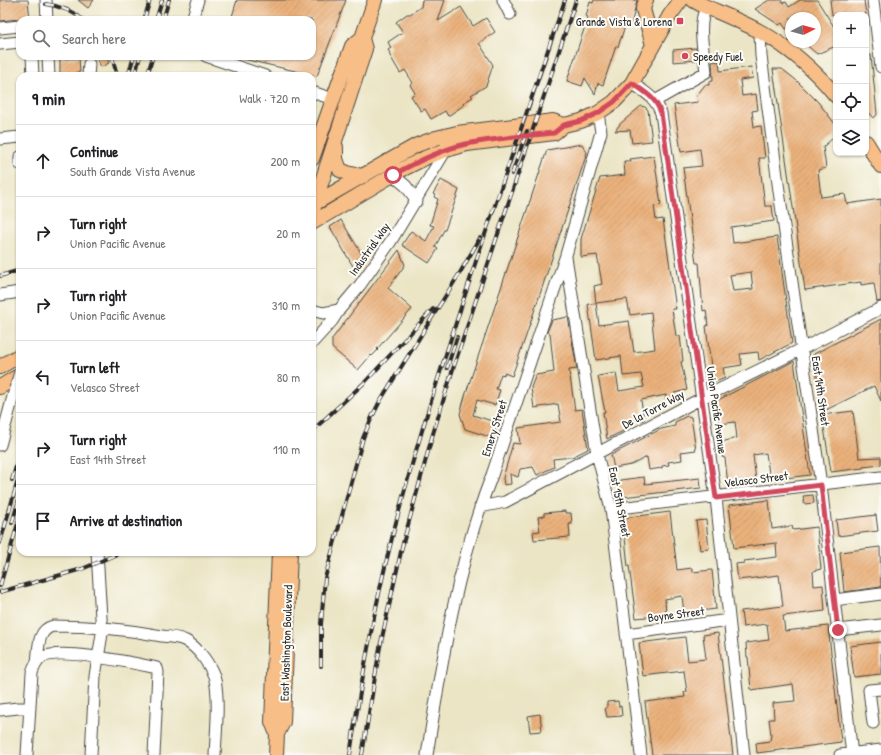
<!DOCTYPE html>
<html lang="en">
<head>
<meta charset="utf-8">
<style>
	:root { --surface:#fff; --page:#f6f6f6; --text:#202124; --muted:#757577; --line:#e0e0e0 }
	body { margin:0; font-family:"Patrick Hand",sans-serif; background:var(--page); color:var(--text) }
	.controls { position:absolute; right:12px; top:12px; display:grid; overflow:hidden; border-radius:8px; box-shadow:0 1px 3px #0004 }
	.controls button { width:36px; height:36px; display:grid; place-items:center; padding:0; border:0; border-bottom:1px solid var(--line); background:var(--surface); color:var(--text); font:20px sans-serif }
	.compass { position:absolute; left:785px; top:12px; width:36px; height:36px; border-radius:50%; background:var(--surface); box-shadow:0 1px 3px #0004; rotate:84deg }
	.stop { position:absolute; width:12px; height:12px; margin:-9px; border:3px solid #d1495b; border-radius:50%; background:#fff }
	.stop.end { background:#d1495b; border-color:#fff; box-shadow:0 1px 4px #0008 }
	.list { margin:0; padding:0; list-style:none }
	h2 { display:flex; justify-content:space-between; align-items:center; height:52px; margin:0; padding:0 16px; font-size:17px }
	h2 small { font-size:13px; font-weight:400; color:var(--muted) }
	.list li { display:grid; grid-template-columns:26px 1fr auto; gap:12px; align-items:center; box-sizing:border-box; height:72px; padding:0 16px; border-top:1px solid var(--line) }
	.list b { display:block; font-size:15px; white-space:nowrap }
	.list p { margin:0; font-size:13px; white-space:nowrap; color:var(--muted) }
	.list em { font-size:13px; font-style:normal; color:var(--muted) }
	.icon { flex:none; width:22px; height:22px; fill:none; stroke:currentColor; stroke-width:2; stroke-linecap:round; stroke-linejoin:round }
	.map { position:relative; flex:none; width:881px; height:755px; overflow:hidden }
	.search { position:absolute; background:var(--surface); box-shadow:0 1px 3px #0004; left:16px; top:16px; width:300px; height:44px; display:flex; align-items:center; gap:10px; box-sizing:border-box; padding:0 14px; border-radius:12px; color:var(--muted); font-size:15px }
	.panel { position:absolute; background:var(--surface); box-shadow:0 1px 3px #0004; left:16px; top:72px; width:300px; height:484px; border-radius:12px }
	.map>svg:first-child { display:block }
	.building { fill:url(#building-hatch); fill-rule:evenodd }
	.lines { fill:none; stroke-linecap:round; stroke-linejoin:round }
	.minor-casing { stroke:#484742; stroke-width:13 }
	.major-casing { stroke:#484742; stroke-width:16 }
	.minor { stroke:#fff; stroke-width:11 }
	.major { stroke:#f7be87; stroke-width:14 }
	.rail-casing { stroke:#2b2b2b; stroke-width:4 }
	.rail { stroke:#fdfcf7; stroke-width:2.5; stroke-dasharray:8; stroke-linecap:butt }
	.minor-bridge-casing { stroke:#484742; stroke-width:13; stroke-linecap:butt }
	.minor-bridge { stroke:#fff; stroke-width:11 }
	.route { stroke:#d1495b; stroke-width:5 }
	.poi-dot { fill:#d1495b; stroke:#fdfcf7; stroke-width:1.5 }
	.labels { text-anchor:middle; dominant-baseline:central; stroke-width:4; stroke-linejoin:round; paint-order:stroke }
	.poi-label { font-size:12px; fill:#2b2b2b; stroke:#fdfcf7; text-anchor:end }
	.street-label { font-size:12px; fill:#2b2b2b; stroke:#fdfcf7 }
</style>
</head>
<body>
<div class="map">
<svg width="881" height="755" viewBox="0 0 881 755">
	<defs>
		<pattern id="building-hatch" width="6" height="6" patternUnits="userSpaceOnUse"><rect width="6" height="6" fill="#eab17b"/><path d="M-1 1l2-2M0 6l6-6M5 7l2-2" fill="none" stroke="#c9986a"/></pattern>
	</defs>
	<rect width="100%" height="100%" fill="#fdfcf7"/>
	<filter id="ink" filterUnits="userSpaceOnUse"><feTurbulence type="fractalNoise" baseFrequency=".025" numOctaves="2"/><feDisplacementMap in="SourceGraphic" scale="8" xChannelSelector="R" yChannelSelector="G"/><feConvolveMatrix kernelMatrix="1 2 1 2 8 2 1 2 1" color-interpolation-filters="sRGB"/></filter>
	<filter id="wash" filterUnits="userSpaceOnUse"><feTurbulence type="fractalNoise" baseFrequency=".012" numOctaves="4" result="noise"/><feDisplacementMap in="SourceGraphic" scale="16" xChannelSelector="R" yChannelSelector="G"/><feGaussianBlur stdDeviation="0.9" result="paint"/><feColorMatrix in="noise" values="0 0 0 0 0 0 0 0 0 0 0 0 0 0 0 0 0 1.4 0 .05"/><feComposite in="paint" operator="in"/></filter>
	<g filter="url(#wash)">
		<rect width="100%" height="100%" fill="#ebe5c5"/>
		<g id="blocks">
			<path class="building" d="M0 0H28L30 20 19 19 0 21Z
				M78 0H94L88 8Z
				M237 0H346L317 76 243 59V56H312V20H231Z
				M422 0H445L438 21 461 7 473 26 486 18 495 32 479 43 493 65 486 86 471 95 473 97 463 103 464 105 451 114 448 116 445 111 431 119 425 109 421 111 411 96 415 93 410 85 413 83 405 70 400 73 389 54 390 53 388 50 391 48 388 42 403 32 396 22 407 14H410L421 7Z
				M594 0H637L631 25 626 23 618 47 616 46 603 85 598 83 595 94 585 78 582 86 567 81 588 17 586 16 590 2 593 3Z
				M769 0H781L783 3 786 2 789 7 800 0H817L836 30V46L817 54 803 42H815V18H791V26L786 29 782 23 779 25 755 9Z
				M830 0H864L866 15H832Z
				M696 48 697 60 673 62V50Z
				M866 55H871L877 114 876 116 873 118 866 110Z
				M96 56H106L109 63 101 67Z
				M79 58 80 72H77V76H60V59Z
				M719 61 720 71 751 67 753 78 740 80 742 96 756 94 758 110 752 111 754 127 761 126 765 158H759L765 206H772L774 221 731 227 733 243 777 237 792 343 759 360 758 352 740 354 742 365 723 368 725 378 713 383 706 326H708L706 310 703 311 699 263H696L683 168 702 166 700 149 681 152 674 105 698 102 697 95 705 85H709V82L713 81 712 62ZM751 272 753 289 733 291 730 275Z
				M773 69H782L796 80 818 102 836 125 835 136 823 147 826 168 818 170 821 197 845 194 847 204 881 199V301L877 302 874 283 861 285V282L805 290Z
				M641 106 645 107 648 110 652 141 632 143 630 130 615 131 620 124Z
				M582 144 587 153 526 336 512 376 504 373V375L501 374 496 389 500 390 495 405 477 400 473 415 498 423 493 438 465 429 460 414 465 396 547 150Z
				M654 156 661 205 654 206 656 220 663 219 676 309H672L676 336H680L683 361 681 362 687 390 674 393 675 397 666 399V395L641 400 644 420 626 422 627 429 607 439 603 412H605L598 376 616 373 619 391 644 387 641 374 623 376 621 356 596 360 588 304 596 303 599 325 629 321 634 352 655 349 651 312 630 315 627 299 596 303 594 286 602 284 597 255 581 257V239L600 178 625 175 624 161H631L630 159Z
				M441 180 459 190 445 230H444L435 247 438 249 429 263 402 245 411 231 426 241 434 226 430 225 438 199 434 197 435 195 433 194Z
				M341 220 366 261 354 268 330 227Z
				M399 250 405 265 388 288 412 309 377 349 378 350 372 356 371 355 358 370 332 348V339Z
				M568 317 577 369 569 370 575 410 582 409 588 449 572 457 553 459 554 467 537 475 533 467 520 469 518 477 510 474 511 484 504 485 503 478 513 443 520 444 518 428 561 422 558 404 534 408 531 387 536 375 554 372 550 333 547 332 552 320Z
				M881 319V401L874 386 822 412 814 354Z
				M794 361 810 475 770 480 766 453 753 455 756 481 728 485 725 458 722 457 721 444 725 441 737 438 735 422 719 424 716 401Z
				M853 411 859 458 881 457V465L863 467V468L831 472 822 415Z
				M687 416 691 417 696 450 681 452 682 460 668 462 669 465 662 466V468L649 470 647 457 631 465 614 468 611 455 661 429 675 426V422Z
				M644 477 645 484 700 478 701 488 622 497 617 483H620V480Z
				M813 495 814 503 804 504 803 496Z
				M769 500 772 529 792 526 793 530 817 527 821 569 813 571 814 586 823 585 825 611 783 616 785 631 828 626 841 742 757 753 756 743 770 741 771 735 769 719H774L773 703 795 701 793 684 751 690 748 657H747L746 643 769 640 767 624 743 627 741 611 783 606 779 575 738 580 736 564 744 563V561L777 557 776 543 734 548 729 505Z
				M565 511V513H571L572 524H569L570 537 534 540 533 532 540 531 538 517 544 516V513Z
				M670 512 677 570 692 568 693 572 712 570 716 609 684 613 682 596 665 599 666 615 636 618 629 566 628 567 623 518Z
				M876 515 878 531 838 536 836 520Z
				M706 520 709 549 700 550 696 521Z
				M880 547 881 587 844 592 840 552Z
				M718 633 733 755H652L645 702 685 697 684 692H687L684 671 643 676 639 643 685 637 688 661 706 659 703 635Z
				M881 642V674L854 677 850 646Z
				M618 701 619 707 621 706 622 716 607 717 605 708H607V702Z
				M540 714 542 731 530 732 528 716Z"/>
		</g>
	</g>
	<g filter="url(#ink)">
		<use href="#blocks" fill-opacity="0" stroke="#484742" stroke-width="1"/>
		<g class="lines">
			<g class="minor-casing">
				<path id="minor" d="M46 0 47 20
					M503 0 510 14
					M873 0 881 67
					M192 20 198 0
					M0 28 20 26
					M760 32 761 56 779 191 821 485 852 755
					M0 44 20 42
					M32 56 33 76
					M48 56 49 76
					M206 56 265 76
					M88 76 89 64
					M632 83C646 93 655 97 661 113L716 498 744 755
					M312 92 333 99
					M655 101 706 72C704 52 697 26 706 7
					M0 139 20 137
					M20 157V164
					M393 175 406 186 417 201
					M566 257 597 454 611 509 641 755
					M0 295 20 292
					M312 310 323 313 339 310
					M312 343 332 321 339 310 360 285 391 241 446 150V147
					M0 445 15 389
					M480 507 505 502 702 398 802 349 881 308
					M611 509 881 477
					M834 600 881 594
					M838 630 881 625
					M626 634 729 620
					M37 662C39 648 37 630 53 626 90 626 126 629 162 636 169 637 179 637 186 641 198 648 209 663 214 676 220 696 216 733 215 755
					M0 710 18 708H30
					M873 723 869 690 881 689
					M27 755 32 673C34 667 36 662 41 658 56 647 133 663 153 667L157 668 158 672 154 755
					M91 755 95 676 102 634 97 552
					M427 755C442 660 457 564 492 475L566 255 601 132 598 113
					M840 755 881 750"/>
			</g>
			<g class="major-casing">
				<path id="major" d="M646 0 643 9 653 45
					M693 0 700 4C720 13 740 21 759 31 786 45 817 72 836 96
					M866 142 881 166
					M336 147V159L340 170 350 174 363 176
					M312 159 352 46 362 38 375 0
					M312 205 385 163 417 145 436 138 457 133 553 121 564 125
					M314 207 321 184 365 49 362 38
					M312 223 401 170 427 157 446 150 467 144 554 133 564 125 581 121 598 113 614 102 632 83 670 15 681 0
					M0 367 20 355
					M0 387 20 375
					M277 734 272 722 279 552
					M276 755 277 734 283 722 290 552"/>
			</g>
			<use href="#minor" class="minor"/>
			<use href="#major" class="major"/>
			<g class="rail-casing">
				<path id="rail" d="M46 4C59 6 73 11 83 20
					M144 20 150 0
					M156 20 162 0
					M163 20 169 0
					M112 56 117 76
					M128 76 134 56
					M135 76 140 56
					M147 76 153 56
					M512 174 527 131
					M0 276 20 270
					M447 368 457 337
					M312 431 365 382 433 309
					M12 480 20 453
					M12 523 20 496
					M0 543 20 473
					M0 586 20 516
					M0 592 82 569 122 552
					M321 666V624L325 578 363 438 372 417 380 401 461 271 480 238
					M350 755C361 682 374 609 392 538 416 443 447 351 477 258 506 172 535 86 565 0
					M362 755 380 647 402 547 432 437 453 369 576 0"/>
			</g>
			<use href="#rail" class="rail"/>
			<g class="minor-bridge-casing">
				<path id="minor-bridge" d="M15 389 20 372"/>
			</g>
			<use href="#minor-bridge" class="minor-bridge"/>
		</g>
	</g>
	<g class="lines" filter="url(#ink)">
		<path class="route" d="M393 175C416 162 440 150 466 144 495 138 525 136 554 133L564 125 581 121 598 113 614 102 632 83C646 93 655 97 661 113L716 498 821 485 838 630"/>
	</g>
	<g class="poi-dot">
		<rect x="676" y="17" width="8" height="8" rx="2"/>
		<circle cx="685" cy="56" r="4"/>
	</g>
	<g class="labels">
		<g class="poi-label">
			<text x="672" y="21">Grande Vista &amp; Lorena</text>
			<text x="693" y="56" text-anchor="start">Speedy Fuel</text>
		</g>
		<g class="street-label">
			<text transform="translate(369 249) rotate(-55)">Industrial Way</text>
			<text transform="translate(821 391) rotate(82)">East 14th Street</text>
			<text transform="translate(653 409) rotate(-28)">De la Torre Way</text>
			<text transform="translate(717 410) rotate(82)">Union Pacific Avenue</text>
			<text transform="translate(494 428) rotate(-72)">Emery Street</text>
			<text transform="translate(756 479) rotate(-7)">Velasco Street</text>
			<text transform="translate(620 502) rotate(79)">East 15th Street</text>
			<text transform="translate(676 614) rotate(-7)">Boyne Street</text>
			<text transform="translate(286 643) rotate(-88)">East Washington Boulevard</text>
		</g>
	</g>
</svg>
<div class="controls">
<button>+</button>
<button>−</button>
<button><svg class="icon" aria-label="locate" viewBox="0 0 24 24"><circle cx="12" cy="12" r="6"/><path d="M12 2v4M12 18v4M2 12h4M18 12h4"/></svg></button>
<button><svg class="icon" aria-label="layers" viewBox="0 0 24 24"><path d="M12 4l9 5-9 5-9-5zM3 14l9 5 9-5"/></svg></button>
</div>
<svg class="compass" viewBox="-18 -18 36 36"><path d="M0-13l5 13h-10z" fill="#e53935"/><path d="M0 13l5-13h-10z" fill="#757577"/></svg>
<div class="stop" style="left:393px;top:175px"></div>
<div class="stop end" style="left:838px;top:630px"></div>
<div class="search"><svg class="icon" aria-label="search" viewBox="0 0 24 24"><circle cx="10" cy="10" r="6"/><path d="M15 15l6 6"/></svg>Search here</div>
<section class="panel">
<h2>9 min<small>Walk · 720 m</small></h2>
<ul class="list">
<li><svg class="icon" aria-label="ahead" viewBox="0 0 24 24"><path d="M12 20V5M6 11l6-6 6 6"/></svg><div><b>Continue</b><p>South Grande Vista Avenue</p></div><em>200 m</em></li>
<li><svg class="icon" aria-label="right" viewBox="0 0 24 24"><path d="M7 20v-9h11M14 6l5 5-5 5"/></svg><div><b>Turn right</b><p>Union Pacific Avenue</p></div><em>20 m</em></li>
<li><svg class="icon" aria-label="right" viewBox="0 0 24 24"><path d="M7 20v-9h11M14 6l5 5-5 5"/></svg><div><b>Turn right</b><p>Union Pacific Avenue</p></div><em>310 m</em></li>
<li><svg class="icon" aria-label="left" viewBox="0 0 24 24"><path d="M17 20v-9H6M10 6l-5 5 5 5"/></svg><div><b>Turn left</b><p>Velasco Street</p></div><em>80 m</em></li>
<li><svg class="icon" aria-label="right" viewBox="0 0 24 24"><path d="M7 20v-9h11M14 6l5 5-5 5"/></svg><div><b>Turn right</b><p>East 14th Street</p></div><em>110 m</em></li>
<li><svg class="icon" aria-label="arrive" viewBox="0 0 24 24"><path d="M6 21V4h12l-3 4 3 4H6"/></svg><div><b>Arrive at destination</b></div></li>
</ul>
</section>
</div>
</body>
</html>
